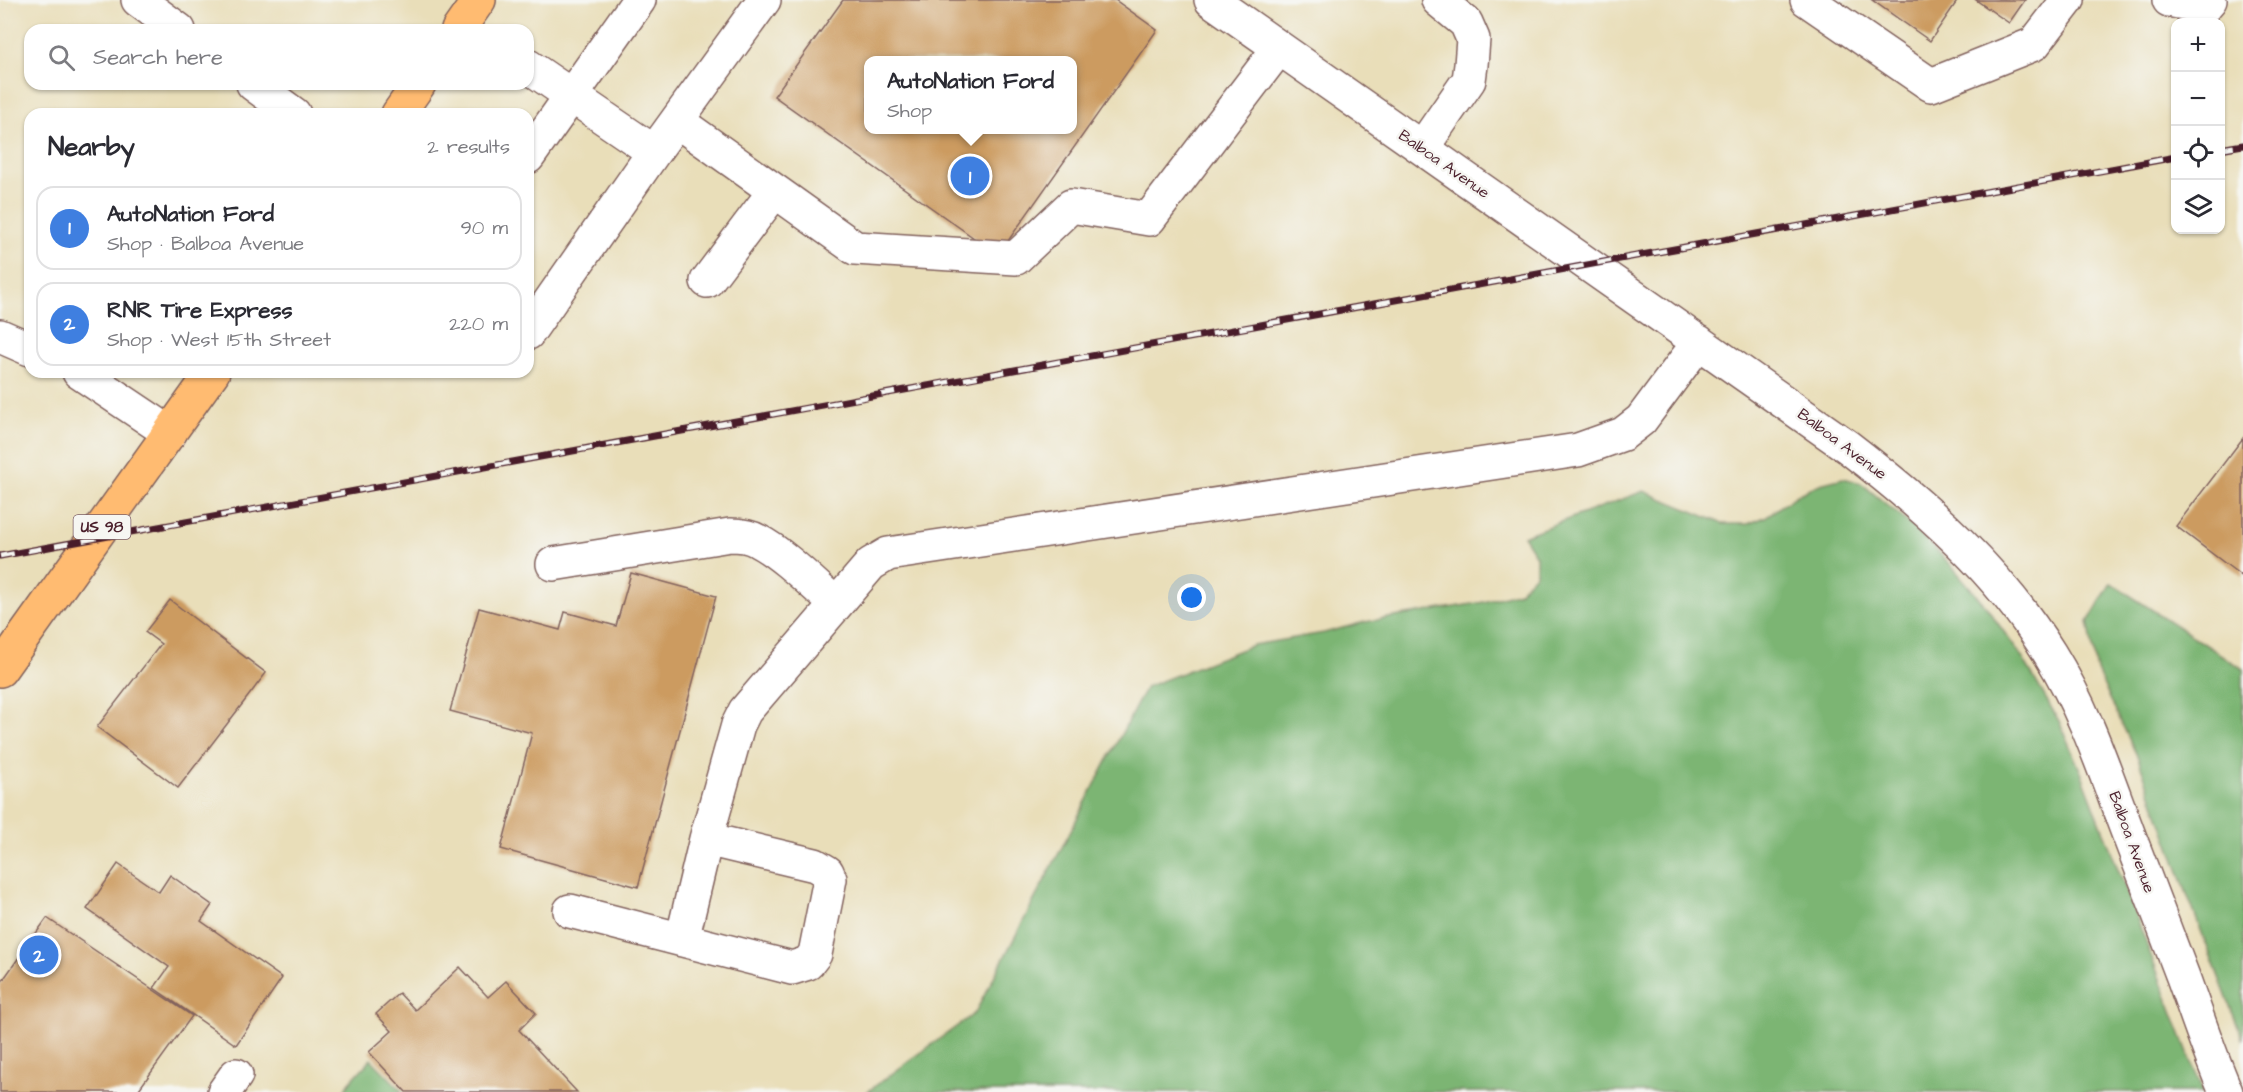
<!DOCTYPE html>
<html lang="en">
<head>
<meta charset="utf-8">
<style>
	:root { --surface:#fff; --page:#f7f7f7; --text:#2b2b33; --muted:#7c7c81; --line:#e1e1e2; --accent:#0f766e }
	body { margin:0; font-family:"Architects Daughter",sans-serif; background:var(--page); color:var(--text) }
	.controls { position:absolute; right:18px; top:18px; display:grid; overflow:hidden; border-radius:12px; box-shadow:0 2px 4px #0004 }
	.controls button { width:54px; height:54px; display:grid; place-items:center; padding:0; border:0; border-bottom:2px solid var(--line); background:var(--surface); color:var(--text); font:30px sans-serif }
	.you { position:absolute; left:1192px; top:598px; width:21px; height:21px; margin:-15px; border:4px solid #fff; border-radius:50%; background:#1a73e8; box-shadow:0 0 0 9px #1a73e833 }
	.badge { display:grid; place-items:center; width:39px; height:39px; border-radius:50%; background:var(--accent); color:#fff; font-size:20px; font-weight:700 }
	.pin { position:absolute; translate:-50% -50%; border:3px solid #fff; box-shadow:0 2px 6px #0006 }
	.popup { position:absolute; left:864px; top:56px; width:213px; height:78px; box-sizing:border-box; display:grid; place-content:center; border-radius:12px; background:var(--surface); filter:drop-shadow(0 2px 4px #0005); font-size:20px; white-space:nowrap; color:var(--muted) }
	.popup b { font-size:22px; color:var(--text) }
	.popup::after { content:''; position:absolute; left:50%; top:100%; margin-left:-12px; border:12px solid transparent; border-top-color:var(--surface) }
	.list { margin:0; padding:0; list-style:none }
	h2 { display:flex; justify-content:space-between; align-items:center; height:78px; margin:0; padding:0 24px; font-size:26px }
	h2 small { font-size:20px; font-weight:400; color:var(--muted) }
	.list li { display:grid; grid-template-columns:39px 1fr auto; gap:18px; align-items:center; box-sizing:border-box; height:84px; margin:0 12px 12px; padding:0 12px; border:2px solid var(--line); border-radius:18px }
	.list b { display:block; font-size:22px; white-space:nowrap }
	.list p { margin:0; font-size:20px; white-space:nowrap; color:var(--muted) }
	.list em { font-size:20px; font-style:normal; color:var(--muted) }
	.icon { flex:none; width:33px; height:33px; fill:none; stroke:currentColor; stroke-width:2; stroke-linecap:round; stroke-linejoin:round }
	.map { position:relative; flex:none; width:2243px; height:1092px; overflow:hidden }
	.search { position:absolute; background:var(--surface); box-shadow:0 2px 4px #0004; left:24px; top:24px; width:510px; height:66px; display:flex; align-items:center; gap:15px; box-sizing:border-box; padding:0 21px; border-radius:18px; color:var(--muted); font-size:22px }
	.panel { position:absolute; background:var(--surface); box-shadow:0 2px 4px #0004; left:24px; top:108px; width:510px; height:270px; border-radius:18px }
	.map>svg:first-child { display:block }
	.forest { fill:#7cb573; stroke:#636a4f; stroke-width:1.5 }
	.building { fill:#cc9b61; fill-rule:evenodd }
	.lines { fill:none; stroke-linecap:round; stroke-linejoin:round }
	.minor-casing { stroke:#82625d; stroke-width:36 }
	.highway-casing { stroke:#82625d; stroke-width:36 }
	.minor { stroke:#fff; stroke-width:33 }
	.highway { stroke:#ffbb71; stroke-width:33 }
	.rail-casing { stroke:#4a1f2b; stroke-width:7 }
	.rail { stroke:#f6f6f2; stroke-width:4.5; stroke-dasharray:14; stroke-linecap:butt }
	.labels { text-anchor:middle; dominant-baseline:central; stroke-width:5; stroke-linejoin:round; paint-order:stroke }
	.shield { fill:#f6f6f2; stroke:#7e6067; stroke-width:1.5 }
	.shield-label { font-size:15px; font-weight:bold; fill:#4a1f2b }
	.street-label { font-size:16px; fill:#4a1f2b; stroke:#f6f6f2 }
</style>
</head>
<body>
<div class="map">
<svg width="2243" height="1092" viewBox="0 0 2243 1092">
	<rect width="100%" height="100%" fill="#f6f6f2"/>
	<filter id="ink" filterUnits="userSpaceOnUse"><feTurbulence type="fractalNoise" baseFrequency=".0167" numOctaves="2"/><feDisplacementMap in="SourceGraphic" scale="12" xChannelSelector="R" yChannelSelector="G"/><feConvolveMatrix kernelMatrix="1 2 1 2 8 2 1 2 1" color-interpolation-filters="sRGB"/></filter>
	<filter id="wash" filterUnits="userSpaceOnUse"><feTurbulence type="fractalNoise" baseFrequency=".008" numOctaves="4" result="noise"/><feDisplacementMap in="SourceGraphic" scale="24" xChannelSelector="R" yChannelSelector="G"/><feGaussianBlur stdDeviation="1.35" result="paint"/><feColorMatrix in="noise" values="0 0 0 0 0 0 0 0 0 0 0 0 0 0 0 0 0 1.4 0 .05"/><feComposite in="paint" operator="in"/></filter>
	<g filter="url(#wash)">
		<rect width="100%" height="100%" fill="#e9deb9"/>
		<path class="forest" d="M1843 478 1861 483 1912 526 1950 564 1985 605 2023 659 2059 721 2083 777 2203 1092H867L975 1013 1146 687 1253 645 1324 633 1365 622 1484 602 1519 592 1536 573V556L1523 536 1644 491 1723 524H1748L1765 517 1799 494 1820 484Z
			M2111 583 2243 669V1040L2187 894 2138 758 2097 671 2088 622Z
			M371 1059 403 1092H343L350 1082Z"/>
		<g id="blocks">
			<path class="building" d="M843 0H1115L1157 30 998 255 774 96ZM868 60H1072V130H868Z
				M1872 0H1958L1930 41Z
				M1976 0H2025L2009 23Z
				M2243 438V577L2176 526Z
				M631 573 716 596 638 887 501 849 532 733 450 711 479 608 560 630 565 612 616 626Z
				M170 600 266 673 178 788 97 727 161 644 145 632Z
				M118 864 159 892 170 875 212 905 201 921 282 978 236 1045 154 988 169 967 87 909Z
				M47 918 192 1016 137 1092H0V984Z
				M460 967 488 997 506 981 536 1013 519 1030 577 1092H406L369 1052 392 1031 376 1014 399 993 415 1010Z"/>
		</g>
	</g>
	<g filter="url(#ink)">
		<use href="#blocks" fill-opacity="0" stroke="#82625d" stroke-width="1.5"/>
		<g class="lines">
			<g class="minor-casing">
				<path id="minor" d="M138 0 179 30
					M1211 0 1848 447C1926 507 1998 570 2050 654 2085 710 2105 772 2128 833 2146 881 2165 929 2183 977 2197 1016 2210 1055 2226 1092
					M1807 0 1931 85 2034 44 2068 0
					M2169 0 2204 7 2210 0
					M528 66 654 152 764 0
					M253 84 294 114
					M677 121 855 248 1016 258 1071 206 1149 219 1279 48
					M1422 148 1469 80 1471 65 1473 39 1466 23 1438 0
					M528 157 639 0
					M707 281 774 192
					M528 333 654 152
					M0 336 30 349
					M79 372 170 433
					M553 564 730 535C740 535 750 536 758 541 783 554 814 585 836 604
					M570 911 792 968 808 963 815 954 830 879 827 872 815 865 706 839
					M682 940 706 839 738 725 745 711 871 564 888 554 1578 450 1623 434 1641 420 1699 342
					M224 1092 236 1075"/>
			</g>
			<g class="highway-casing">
				<path id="highway" d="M458 30 479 0
					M398 114 419 84
					M0 670 213 372"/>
			</g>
			<use href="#minor" class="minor"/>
			<use href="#highway" class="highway"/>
			<g class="rail-casing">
				<path id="rail" d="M2220 149 2243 145
					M0 556 2176 157"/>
			</g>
			<use href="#rail" class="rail"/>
		</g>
	</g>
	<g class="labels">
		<rect class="shield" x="73.5" y="515" width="57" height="24" rx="4.5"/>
		<g class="shield-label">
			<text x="102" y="527">US 98</text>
		</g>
		<g class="street-label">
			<text transform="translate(1444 164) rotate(35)">Balboa Avenue</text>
			<text transform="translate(1842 444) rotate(37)">Balboa Avenue</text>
			<text transform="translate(2132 842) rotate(70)">Balboa Avenue</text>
		</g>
	</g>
</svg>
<div class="controls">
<button>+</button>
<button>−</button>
<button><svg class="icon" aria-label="locate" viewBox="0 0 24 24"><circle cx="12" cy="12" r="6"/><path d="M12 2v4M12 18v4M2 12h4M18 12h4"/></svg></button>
<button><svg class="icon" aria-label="layers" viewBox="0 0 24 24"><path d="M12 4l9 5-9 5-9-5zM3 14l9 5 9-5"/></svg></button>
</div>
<div class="you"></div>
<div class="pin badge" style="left:970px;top:176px;background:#3f7fe0">1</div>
<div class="popup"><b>AutoNation Ford</b>Shop</div>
<div class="pin badge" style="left:39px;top:955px;background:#3f7fe0">2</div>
<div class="search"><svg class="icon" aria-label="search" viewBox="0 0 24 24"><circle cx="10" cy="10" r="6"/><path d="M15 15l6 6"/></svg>Search here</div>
<section class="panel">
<h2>Nearby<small>2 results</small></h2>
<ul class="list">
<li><span class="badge" style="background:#3f7fe0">1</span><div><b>AutoNation Ford</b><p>Shop · Balboa Avenue</p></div><em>90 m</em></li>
<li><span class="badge" style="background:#3f7fe0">2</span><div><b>RNR Tire Express</b><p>Shop · West 15th Street</p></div><em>220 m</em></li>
</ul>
</section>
</div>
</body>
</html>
